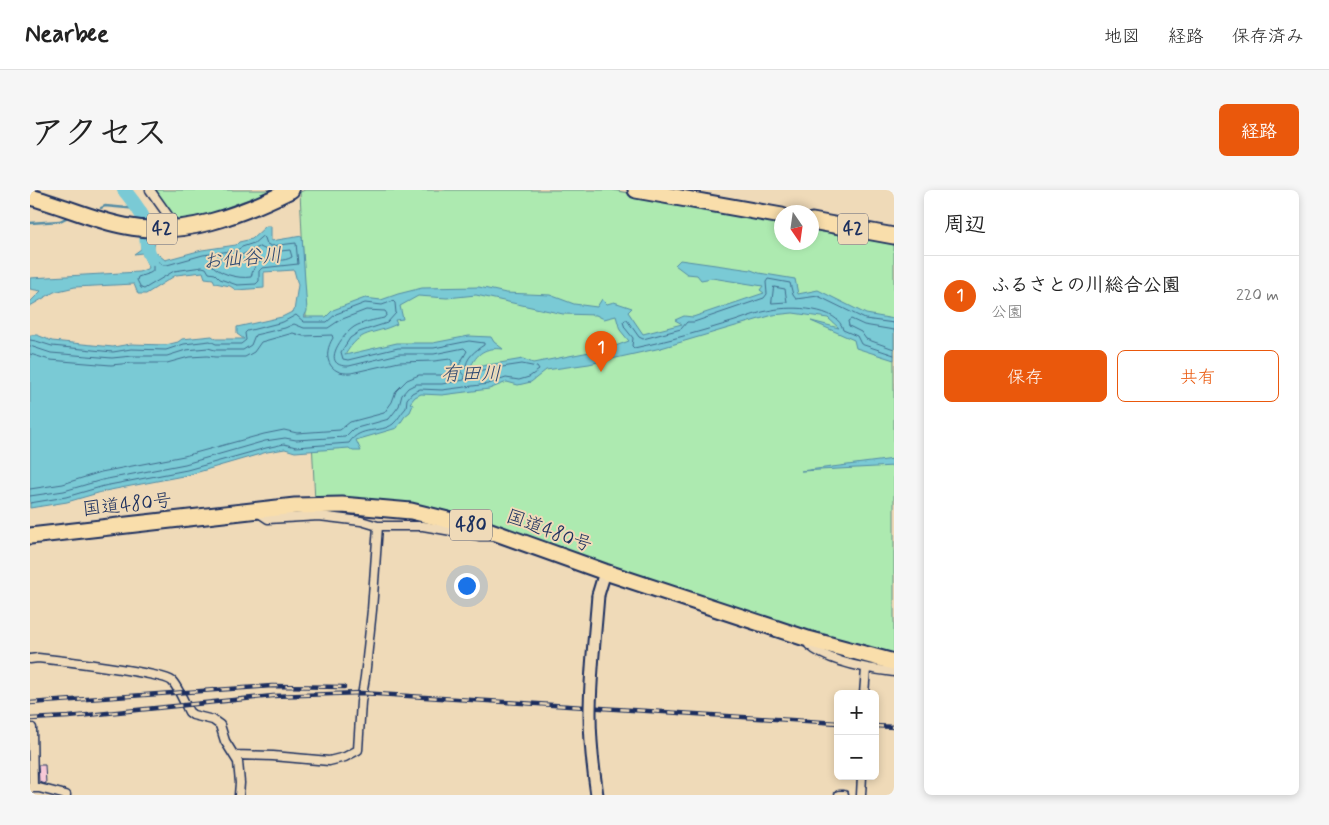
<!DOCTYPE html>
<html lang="ja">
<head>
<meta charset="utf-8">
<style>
	:root { --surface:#fff; --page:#f6f6f6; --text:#222; --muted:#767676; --line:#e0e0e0; --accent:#ea580c }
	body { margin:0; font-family:Mynerve,"Klee One",sans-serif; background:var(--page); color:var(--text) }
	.controls { position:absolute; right:15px; bottom:15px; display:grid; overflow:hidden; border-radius:8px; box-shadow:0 2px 8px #0003 }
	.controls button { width:45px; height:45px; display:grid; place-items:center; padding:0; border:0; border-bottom:1px solid var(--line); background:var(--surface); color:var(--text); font:25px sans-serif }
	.compass { position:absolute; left:744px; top:15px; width:45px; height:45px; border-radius:50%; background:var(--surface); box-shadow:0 2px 8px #0003; rotate:167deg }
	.you { position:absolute; left:436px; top:395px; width:18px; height:18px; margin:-12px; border:4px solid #fff; border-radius:50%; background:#1a73e8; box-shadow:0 0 0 8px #1a73e833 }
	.badge { display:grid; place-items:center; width:32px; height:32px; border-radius:50%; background:var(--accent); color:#fff; font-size:16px; font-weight:700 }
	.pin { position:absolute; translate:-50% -41px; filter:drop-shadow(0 1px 2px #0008) }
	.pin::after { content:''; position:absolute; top:26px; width:18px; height:15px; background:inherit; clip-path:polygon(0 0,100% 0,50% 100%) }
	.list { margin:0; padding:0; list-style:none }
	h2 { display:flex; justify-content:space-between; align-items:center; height:65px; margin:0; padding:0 20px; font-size:21px }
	h2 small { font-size:16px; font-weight:400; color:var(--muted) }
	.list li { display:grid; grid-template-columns:32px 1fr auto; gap:15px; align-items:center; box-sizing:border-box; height:80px; padding:0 20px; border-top:1px solid var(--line) }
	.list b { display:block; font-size:19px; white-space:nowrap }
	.list p { margin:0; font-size:16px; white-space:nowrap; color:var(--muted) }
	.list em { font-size:16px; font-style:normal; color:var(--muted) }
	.actions { display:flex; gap:10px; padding:15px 20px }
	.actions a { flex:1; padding:11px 0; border:1px solid var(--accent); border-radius:8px; text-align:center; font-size:18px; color:var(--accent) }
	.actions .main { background:var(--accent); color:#fff }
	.map { position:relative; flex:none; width:864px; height:605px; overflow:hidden; border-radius:8px }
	header { display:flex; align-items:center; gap:30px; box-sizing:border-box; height:70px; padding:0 25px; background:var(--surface); border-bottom:1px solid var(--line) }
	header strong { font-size:24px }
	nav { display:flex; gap:28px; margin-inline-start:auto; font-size:18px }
	.intro { display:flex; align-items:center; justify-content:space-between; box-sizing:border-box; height:120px; padding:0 30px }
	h1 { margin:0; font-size:35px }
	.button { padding:12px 22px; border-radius:8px; background:var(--accent); color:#fff; font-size:18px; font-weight:700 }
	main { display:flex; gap:30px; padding:0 30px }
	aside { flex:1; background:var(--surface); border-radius:8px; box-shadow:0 2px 8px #0003 }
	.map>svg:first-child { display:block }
	.green { fill:#adeab0; stroke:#648c87 }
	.water { fill:#7acad5; stroke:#548ca5; fill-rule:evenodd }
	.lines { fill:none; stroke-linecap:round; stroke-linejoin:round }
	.shore { stroke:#416d8e; stroke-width:1 }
	.stream { stroke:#548ca5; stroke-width:2.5 }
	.river { stroke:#7acad5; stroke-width:14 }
	.building { fill:#f8c9d7; stroke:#1b2f5e }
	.street-casing { stroke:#1b2f5e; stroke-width:11 }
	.secondary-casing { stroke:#1b2f5e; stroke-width:15 }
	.highway-casing { stroke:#1b2f5e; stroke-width:19 }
	.street { stroke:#efdab8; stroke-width:8 }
	.secondary { stroke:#efdab8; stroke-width:11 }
	.highway { stroke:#f9deab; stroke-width:15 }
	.rail-casing { stroke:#1b2f5e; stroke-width:4.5 }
	.rail { stroke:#efdab8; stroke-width:2.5; stroke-dasharray:8; stroke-linecap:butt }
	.secondary-bridge-casing { stroke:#1b2f5e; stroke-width:15; stroke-linecap:butt }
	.secondary-bridge { stroke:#efdab8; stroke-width:11 }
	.labels { text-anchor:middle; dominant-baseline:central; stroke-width:4; stroke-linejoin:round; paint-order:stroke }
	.shield { fill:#efdab8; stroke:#5b6279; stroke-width:1 }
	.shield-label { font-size:18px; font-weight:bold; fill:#1b2f5e }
	.street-label { font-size:19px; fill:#1b2f5e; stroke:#efdab8 }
	.water-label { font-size:20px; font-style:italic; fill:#294670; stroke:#efdab8 }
</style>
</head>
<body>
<header>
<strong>Nearbee</strong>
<nav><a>地図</a><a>経路</a><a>保存済み</a></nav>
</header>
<div class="intro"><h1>アクセス</h1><a class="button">経路</a></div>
<main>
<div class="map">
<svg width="864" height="605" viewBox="0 0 864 605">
	<rect width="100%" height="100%" fill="#efdab8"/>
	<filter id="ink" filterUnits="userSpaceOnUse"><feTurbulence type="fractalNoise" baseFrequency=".02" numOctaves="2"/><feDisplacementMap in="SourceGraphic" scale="10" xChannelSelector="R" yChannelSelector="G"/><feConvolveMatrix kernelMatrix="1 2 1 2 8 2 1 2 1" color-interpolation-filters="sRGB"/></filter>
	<g filter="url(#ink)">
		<path class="green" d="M124 0H252C235 5 216 9 200 16 184 22 163 38 145 28 141 26 129 6 124 0Z
			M275 0H582L751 30 752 52H782V35L864 50V468L838 462 465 339 285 312 270 2Z"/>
		<path class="water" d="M236 36H241V51L272 46 277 121 274 127H296L303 120 335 108 351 110 368 104 392 98 449 97 476 103 520 105 544 114 567 117 572 109 577 114 584 112 602 118 598 122 613 144 652 134 645 130 654 126 663 127 734 103 730 100 733 96 682 88 671 90 667 85 657 84 645 75 650 70 721 80 729 83 765 89 768 104 788 100 836 124 864 129V170L826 158 824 150 781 131 809 138 798 128 763 123 743 125 631 158 559 174 516 180 501 192 488 195 477 192 459 199 412 205 391 204 385 207 380 213 383 215 380 222 375 226 367 238 326 250 331 261H323L319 258 265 262 255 259 237 262 158 285 75 301 37 312 0 318V145H7L22 151 83 157 101 154 136 155 148 152 152 149 182 146 186 149H214L207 144V137L252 127 264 121 268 95 264 80 234 82V98L206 100 200 96 185 93 183 89 175 88 173 82 146 85 116 104H108L104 94 45 97 24 102 0 116V112L11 101 0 99V88L109 82 119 78 112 63 104 64 111 59V54L125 53 123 60 135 70 172 60 206 55 209 52 222 49ZM446 105 533 124 566 125 574 129 586 126 590 140 599 151 580 158 503 173 493 169 440 178C447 163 455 157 473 159L464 152 461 147 439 146 403 153H367L315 165C331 138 342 146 367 134L365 130 373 129 370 116 388 106 417 108Z
			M864 269V276L771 281Z"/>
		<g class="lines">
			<path class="shore" d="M233 46 235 48 237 54 241 56 266 53 268 74 232 78 229 81V91L226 94 207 95 190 89 185 84 179 83 176 78 172 77 144 81 114 99 111 98 107 90 108 87 120 83 123 81V76L120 69 122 67 133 75H137L173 65 207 60 212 57 224 53Z
				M230 57 241 62 260 60 262 67C245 77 228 58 221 87 207 89 189 84 180 73L182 70 209 66Z
				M744 97 755 99 757 112 742 113Z
				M864 133 835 129 788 106 766 109 763 105 760 93 738 89 736 92 737 104 734 108 664 132H657L651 139 613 149 609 147 597 130H595L593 132 595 138 603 148 602 156 604 158C638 151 672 141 705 131 717 127 729 122 742 120 761 116 809 117 813 140L827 146 831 154 864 165
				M864 140 834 135 821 129 818 131 819 136 831 142 836 149 864 159
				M0 150 6 151 22 156 83 162 101 159 136 160 154 154 180 151 186 154H211L216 150 215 143 217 141 253 132 266 125 274 132H297L306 124 335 113 352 115 363 111 365 113 366 123 357 133 329 142 320 148 311 162 313 169 318 170 368 158H404L439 151 454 153V155C446 160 435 168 436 179L439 182 492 174 507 177 509 180 499 187 489 190 476 188 458 194 412 200 390 199 382 203 377 209 376 218C371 223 368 230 363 234 350 244 331 235 319 253L266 257 254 254 236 258 157 280 74 296 36 307 0 313
				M0 156 21 163 82 168 102 166H137L156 160 178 158 185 160H213L221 155 225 145 255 138 264 134 274 138H298L310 130 336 120 355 121 357 124 354 128C345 130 332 132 324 137 312 145 289 177 319 176L369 164H404L434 158 437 161 429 175 431 182 435 187 434 190 412 194H386L378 198 372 205 369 216 359 229 323 239 315 247 266 250 255 248 235 251 155 274 72 290 34 301 0 306
				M0 164 20 170 81 175 102 173H137L159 167 177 166 185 167H215L224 162 231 152 263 143 273 146 302 145 303 148C292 165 298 185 321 183L369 172 404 171 420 169 422 171V183L421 185H389L377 190 366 201 362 212 354 223 320 232 310 240 267 243 254 240 234 244 154 266 71 282 33 294 0 299"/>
			<path class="stream" d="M71 18 75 16 108 19
				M0 33 30 31 36 28"/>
			<path class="river" d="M94 0C101 9 110 19 114 30 118 43 114 58 122 69"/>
		</g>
		<path class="building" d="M8 575H15L16 594 9 592Z"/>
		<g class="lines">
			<g class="street-casing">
				<path id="street" d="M120 0 147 38
					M226 321 238 329 289 326 331 331 348 336
					M778 450 779 455C798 472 839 479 864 482
					M0 469 8 468C28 470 133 483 142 491 148 497 155 514 159 522L163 525 183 530 190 535 195 551 208 572 210 593 209 605
					M834 504 836 479
					M0 539 2 538 3 598
					M204 565 243 566 299 571 315 567 328 560 331 512 335 487 342 420 348 336H393L450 346H462
					M0 598H9L36 605
					M809 605H814
					M831 605 832 586"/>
			</g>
			<g class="secondary-casing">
				<path id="secondary" d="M568 405 575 382"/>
			</g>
			<g class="highway-casing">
				<path id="highway" d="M606 0 752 26
					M0 7C32 15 63 30 95 36 153 48 210 25 261 0
					M782 31 864 46
					M0 346 265 316 312 315 381 321 455 339 575 382 778 449 864 472"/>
			</g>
			<use href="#street" class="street"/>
			<use href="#secondary" class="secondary"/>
			<use href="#highway" class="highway"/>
			<g class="rail-casing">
				<path id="rail" d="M0 513 242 496 314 497
					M0 529 39 527 243 506 331 503 808 533
					M845 536 864 537"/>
			</g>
			<use href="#rail" class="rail"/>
			<g class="secondary-bridge-casing">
				<path id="secondary-bridge" d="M567 605C563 578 560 551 560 524 560 485 565 445 568 405"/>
			</g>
			<use href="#secondary-bridge" class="secondary-bridge"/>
		</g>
	</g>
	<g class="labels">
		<g class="shield">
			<rect x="117" y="23.5" width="30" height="31" rx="4"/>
			<rect x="808" y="23.5" width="30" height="31" rx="4"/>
			<rect x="420" y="319.5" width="42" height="31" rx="4"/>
		</g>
		<g class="shield-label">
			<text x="132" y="39">42</text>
			<text x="823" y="39">42</text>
			<text x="441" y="335">480</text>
		</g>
		<g class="street-label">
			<text transform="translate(97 315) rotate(-6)">国道480号</text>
			<text transform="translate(519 341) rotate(20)">国道480号</text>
		</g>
		<g class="water-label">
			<text transform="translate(212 69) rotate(-5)">お仙谷川</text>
			<text x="441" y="184">有田川</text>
		</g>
	</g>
</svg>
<div class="controls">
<button>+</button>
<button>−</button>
</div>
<svg class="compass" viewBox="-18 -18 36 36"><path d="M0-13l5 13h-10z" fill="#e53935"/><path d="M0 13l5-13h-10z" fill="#767676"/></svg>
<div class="you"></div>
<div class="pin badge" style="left:571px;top:182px">1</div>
</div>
<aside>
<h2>周辺<small></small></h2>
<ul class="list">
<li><span class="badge">1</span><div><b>ふるさとの川総合公園</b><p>公園</p></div><em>220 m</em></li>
</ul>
<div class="actions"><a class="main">保存</a><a>共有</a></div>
</aside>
</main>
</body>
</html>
